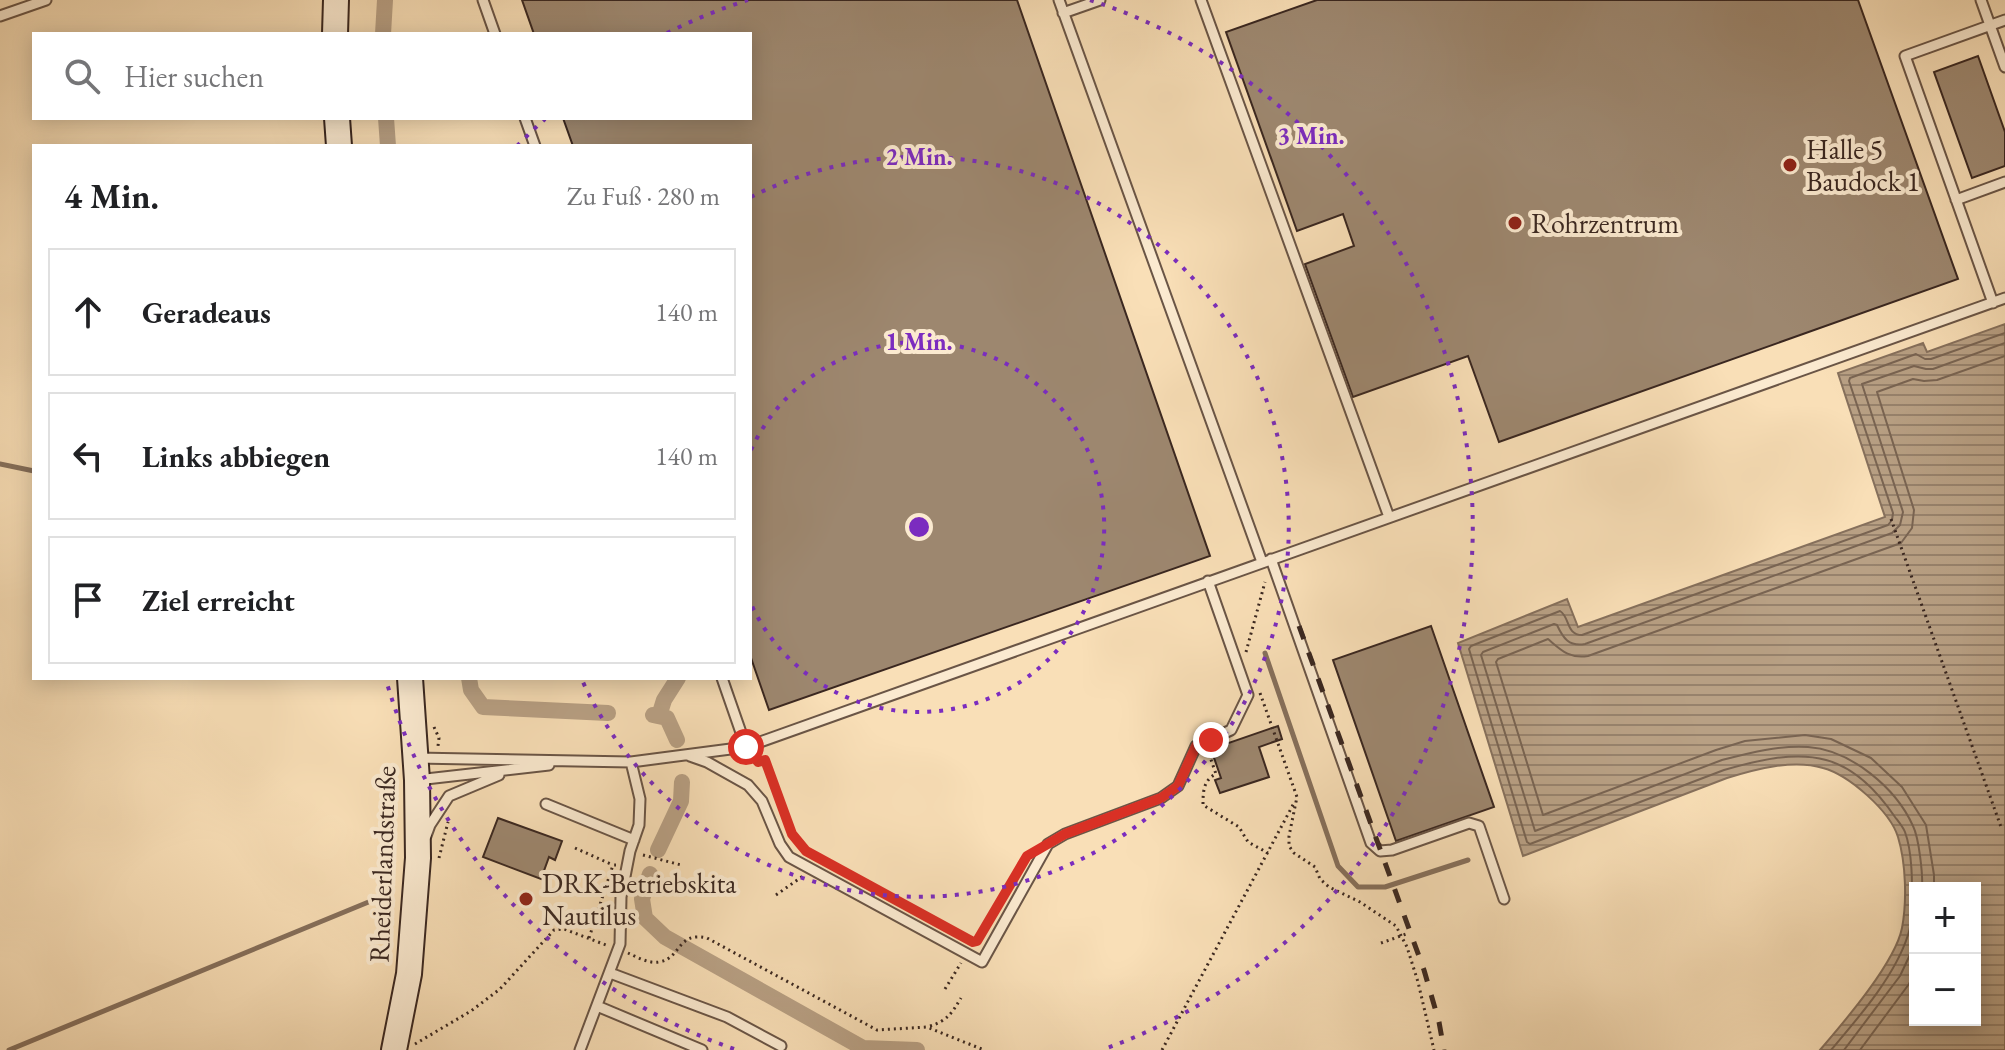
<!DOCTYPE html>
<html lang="de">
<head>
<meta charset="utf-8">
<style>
	:root { --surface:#fff; --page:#f2f2f2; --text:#202124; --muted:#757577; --line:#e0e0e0 }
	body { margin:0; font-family:"EB Garamond",serif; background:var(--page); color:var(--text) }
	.controls { position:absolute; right:24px; bottom:24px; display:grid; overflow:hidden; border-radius:0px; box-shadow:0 4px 20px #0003 }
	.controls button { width:72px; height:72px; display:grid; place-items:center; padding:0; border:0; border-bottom:2px solid var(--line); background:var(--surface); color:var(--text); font:40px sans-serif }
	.stop { position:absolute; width:24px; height:24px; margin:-18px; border:6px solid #d93025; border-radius:50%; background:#fff }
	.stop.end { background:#d93025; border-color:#fff; box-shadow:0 2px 8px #0008 }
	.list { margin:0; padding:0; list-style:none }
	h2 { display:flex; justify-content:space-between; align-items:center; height:104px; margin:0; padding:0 32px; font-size:34px }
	h2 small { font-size:26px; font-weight:400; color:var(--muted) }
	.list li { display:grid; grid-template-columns:52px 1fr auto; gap:24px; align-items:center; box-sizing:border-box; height:128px; margin:0 16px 16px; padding:0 16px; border:2px solid var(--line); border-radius:0px }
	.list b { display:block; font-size:30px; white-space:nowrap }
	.list em { font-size:26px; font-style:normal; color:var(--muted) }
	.icon { flex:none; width:44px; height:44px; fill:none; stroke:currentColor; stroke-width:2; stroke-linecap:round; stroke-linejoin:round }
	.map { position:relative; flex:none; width:2005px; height:1050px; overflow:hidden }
	.search { position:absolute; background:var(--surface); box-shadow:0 4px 20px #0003; left:32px; top:32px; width:720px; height:88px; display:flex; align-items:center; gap:20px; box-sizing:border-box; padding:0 28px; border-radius:0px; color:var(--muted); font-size:30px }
	.panel { position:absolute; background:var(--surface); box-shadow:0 4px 20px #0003; left:32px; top:144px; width:720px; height:536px; border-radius:0px }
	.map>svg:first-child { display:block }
	.water { fill:url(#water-rules); stroke:#86705c; stroke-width:2; fill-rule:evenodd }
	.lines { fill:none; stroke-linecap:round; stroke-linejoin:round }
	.shore { stroke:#796452; stroke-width:2 }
	.stream { stroke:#86705c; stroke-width:5 }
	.canal { stroke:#b8a084; stroke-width:16 }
	.building { fill:#9d876f; stroke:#3a2720; stroke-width:2 }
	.lane-casing { stroke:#6a5546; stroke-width:13 }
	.secondary-casing { stroke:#3a2720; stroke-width:28 }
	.path { stroke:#3a2720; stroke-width:3; stroke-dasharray:2 4; stroke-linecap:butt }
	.lane { stroke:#fbead0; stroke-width:9 }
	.secondary { stroke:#fbead0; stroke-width:24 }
	.rail { stroke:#3a2720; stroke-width:5; stroke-dasharray:14 14; stroke-linecap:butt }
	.route { stroke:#d93025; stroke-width:10 }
	.ring { fill:none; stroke:#7b2cbf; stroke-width:4; stroke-dasharray:4 8 }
	.poi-dot { fill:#8f2418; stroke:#fbead0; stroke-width:3 }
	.labels { text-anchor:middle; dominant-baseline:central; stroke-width:8; stroke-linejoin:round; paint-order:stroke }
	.poi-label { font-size:28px; fill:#3a2720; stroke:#fbead0; text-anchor:start }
	.street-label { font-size:28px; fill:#3a2720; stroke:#fbead0 }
	.centre { fill:#7b2cbf; stroke:#fbead0; stroke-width:4 }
	.ring-label { font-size:24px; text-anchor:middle; font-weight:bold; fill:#7b2cbf; stroke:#fbead0; stroke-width:8; stroke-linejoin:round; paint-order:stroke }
</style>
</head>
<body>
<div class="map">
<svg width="2005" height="1050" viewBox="0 0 2005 1050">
	<defs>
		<pattern id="water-rules" width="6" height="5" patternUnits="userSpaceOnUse" patternTransform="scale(2)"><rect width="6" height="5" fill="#b8a084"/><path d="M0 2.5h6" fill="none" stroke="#97826c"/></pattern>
	</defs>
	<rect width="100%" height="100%" fill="#f9dfb7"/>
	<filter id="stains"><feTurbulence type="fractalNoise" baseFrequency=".0025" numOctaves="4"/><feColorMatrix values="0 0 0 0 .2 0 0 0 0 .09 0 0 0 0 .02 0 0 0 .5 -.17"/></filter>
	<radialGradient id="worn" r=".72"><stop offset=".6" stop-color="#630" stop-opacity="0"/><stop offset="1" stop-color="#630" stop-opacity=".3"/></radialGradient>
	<path class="water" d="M2005 324V1050H1820C1844 1022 1895 963 1902 928 1907 902 1906 863 1898 837 1890 811 1849 775 1823 768 1793 759 1756 769 1727 778L1523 856 1458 643 1567 599 1578 627 1885 517 1838 373 1923 343 1927 352ZM1915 888H1975V1020H1915Z"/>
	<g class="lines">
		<path class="shore" d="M1922 888C1923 875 1919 838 1913 826 1896 788 1851 750 1808 747 1779 745 1749 753 1722 760L1535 831 1481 655 1483 652 1554 624 1557 625C1563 638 1569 647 1585 644L1892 533 1900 525 1903 512 1862 384 1914 366 1926 369H1933L2005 343
			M1934 888V875L1926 825 1902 787 1871 758 1831 739 1805 735 1745 741 1716 750 1543 815 1496 662 1498 659 1548 639C1561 650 1569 659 1588 656L1901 543 1912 528 1914 510 1877 392 1913 379 1924 381 1937 380 2005 356
			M1831 1050C1859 1017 1895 976 1908 935 1912 925 1911 914 1911 904 1913 884 1912 851 1905 832 1903 827 1898 821 1895 817 1878 792 1856 768 1826 760 1794 751 1755 761 1724 770L1530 844 1527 842 1469 649 1471 646 1560 611C1570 617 1566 635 1582 635L1888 525 1892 520 1893 513 1849 381 1850 378 1916 354 1925 359H1931L2005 333
			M1844 1050 1900 976 1915 944
			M1860 1050 1909 984 1915 973"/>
		<path class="stream" d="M0 464 34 471
			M1265 653 1338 866 1358 887H1385L1468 860
			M9 1050 388 894"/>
		<path class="canal" d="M383 34 385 0
			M386 118 388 146
			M469 678 471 690 483 707 608 713
			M653 715 667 718 677 740
			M659 716 664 700 678 678
			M658 850 681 801 682 782
			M650 874 642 899 645 918 665 937 863 1048 917 1050"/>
	</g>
	<path class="building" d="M522 0H1017L1210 556 769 710 750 655V146H573L563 118H750V34H534Z
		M1317 0H1858L1958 279 1499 442 1468 356 1353 397 1305 264 1354 246 1343 214 1297 231 1226 32Z
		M1978 56 2005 132V166L1972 178 1934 72Z
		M1431 626 1494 807 1396 841 1333 660Z
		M1278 726 1282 739 1259 747 1269 777 1220 793 1215 780 1221 778 1211 749Z
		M498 818 562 841 555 860 549 857 541 879 483 857Z"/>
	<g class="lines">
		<g class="lane-casing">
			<path id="lane" d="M483 0 495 34
				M1059 0 1262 562
				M1201 0 1389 517
				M1981 0 2005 67
				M1063 13 1100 0
				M0 16 46 0
				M525 118 535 146
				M1956 200 2005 182
				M1993 303 1905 56 2005 20
				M1271 559 1371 843 1380 851 1392 850 1469 823 1479 826 1504 899
				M722 678 746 747
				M690 756 707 762 748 785 762 801 780 844 789 857 982 962 1048 844 1065 834 1161 798 1178 786 1196 746 1231 730 1248 695 1208 581
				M416 758 631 762 746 747 2005 298
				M417 780 549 765
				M546 804 634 840
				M426 836 430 825 449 796 499 775
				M610 973 727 1017 781 1046
				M597 1006 702 1050
				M580 1050 620 944 621 897 630 851 639 825 640 799 631 762"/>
		</g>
		<g class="secondary-casing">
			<path id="secondary" d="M335 34 336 0
				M337 118 339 146
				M394 1050 409 974 418 858 417 780 410 678"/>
		</g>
		<path class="path" d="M1891 519 2001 827
			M1246 652 1265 582
			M1260 693 1297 797 1289 836V846L1294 853 1315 867 1320 879 1329 887 1360 902 1396 926 1407 947 1418 982 1434 1050
			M434 727 439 738 438 746
			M1209 754 1216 774C1203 780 1203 793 1203 805L1239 827 1248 842 1268 853
			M755 758 758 762 765 760 792 834 808 852
			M575 848 613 865
			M643 855 681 865
			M439 858 448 822
			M776 895 803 876
			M589 938 613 865H616
			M972 942 977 941 993 914
			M1381 943 1409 933
			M628 953C637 957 649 964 659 962 681 959 677 931 707 938L877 1030 927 1027 984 1050
			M945 989 961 963
			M930 1026C947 1021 952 1013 961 998
			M415 1044 471 1011 500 989 554 930 564 929 606 945
			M1162 1050 1294 803"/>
		<use href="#lane" class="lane"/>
		<use href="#secondary" class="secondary"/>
		<path class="rail" d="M1299 626 1424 970 1439 1022 1444 1050"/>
	</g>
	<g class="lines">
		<path class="route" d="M746 747 758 762 765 760 792 834 806 851 973 942 977 941 1027 856 1065 834 1161 798 1178 786 1196 746 1211 740"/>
	</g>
	<g class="ring">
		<path d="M751 450A185 185 0 1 1 751 604"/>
		<path d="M751 197A370 370 0 1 1 582 680"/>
		<path d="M734 1049A554 554 0 0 1 386 680M517 146A554 554 0 0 1 545 119M667 33A554 554 0 0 1 748 0M1090 0A554 554 0 0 1 1104 1049"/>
	</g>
	<g class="poi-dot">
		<circle cx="1790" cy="165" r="8"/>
		<circle cx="1515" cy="223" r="8"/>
		<circle cx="526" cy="899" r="8"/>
	</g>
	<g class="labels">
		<g class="poi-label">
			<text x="1806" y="149">Halle 5<tspan x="1806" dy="32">Baudock 1</tspan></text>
			<text x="1531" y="223">Rohrzentrum</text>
			<text x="542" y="883">DRK-Betriebskita<tspan x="542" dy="32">Nautilus</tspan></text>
		</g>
		<g class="street-label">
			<text transform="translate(382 864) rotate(-88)">Rheiderlandstraße</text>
		</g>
	</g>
	<circle cx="919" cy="527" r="12" class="centre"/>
	<g class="ring-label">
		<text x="1311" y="144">3 Min.</text>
		<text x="919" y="165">2 Min.</text>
		<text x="919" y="350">1 Min.</text>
	</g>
	<rect width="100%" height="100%" filter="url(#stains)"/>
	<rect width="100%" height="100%" fill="url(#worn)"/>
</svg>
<div class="controls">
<button>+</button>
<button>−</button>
</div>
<div class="stop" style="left:746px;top:747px"></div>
<div class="stop end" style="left:1211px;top:740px"></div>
<div class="search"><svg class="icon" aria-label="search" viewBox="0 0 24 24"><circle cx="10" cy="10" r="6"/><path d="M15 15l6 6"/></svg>Hier suchen</div>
<section class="panel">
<h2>4 Min.<small>Zu Fuß · 280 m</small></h2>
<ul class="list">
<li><svg class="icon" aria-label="ahead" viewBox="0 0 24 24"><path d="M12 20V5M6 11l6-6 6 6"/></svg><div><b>Geradeaus</b></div><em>140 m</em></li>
<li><svg class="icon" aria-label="left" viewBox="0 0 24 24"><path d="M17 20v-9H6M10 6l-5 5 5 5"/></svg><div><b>Links abbiegen</b></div><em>140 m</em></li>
<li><svg class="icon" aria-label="arrive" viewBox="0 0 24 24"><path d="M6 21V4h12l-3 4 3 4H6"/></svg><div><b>Ziel erreicht</b></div></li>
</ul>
</section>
</div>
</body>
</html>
